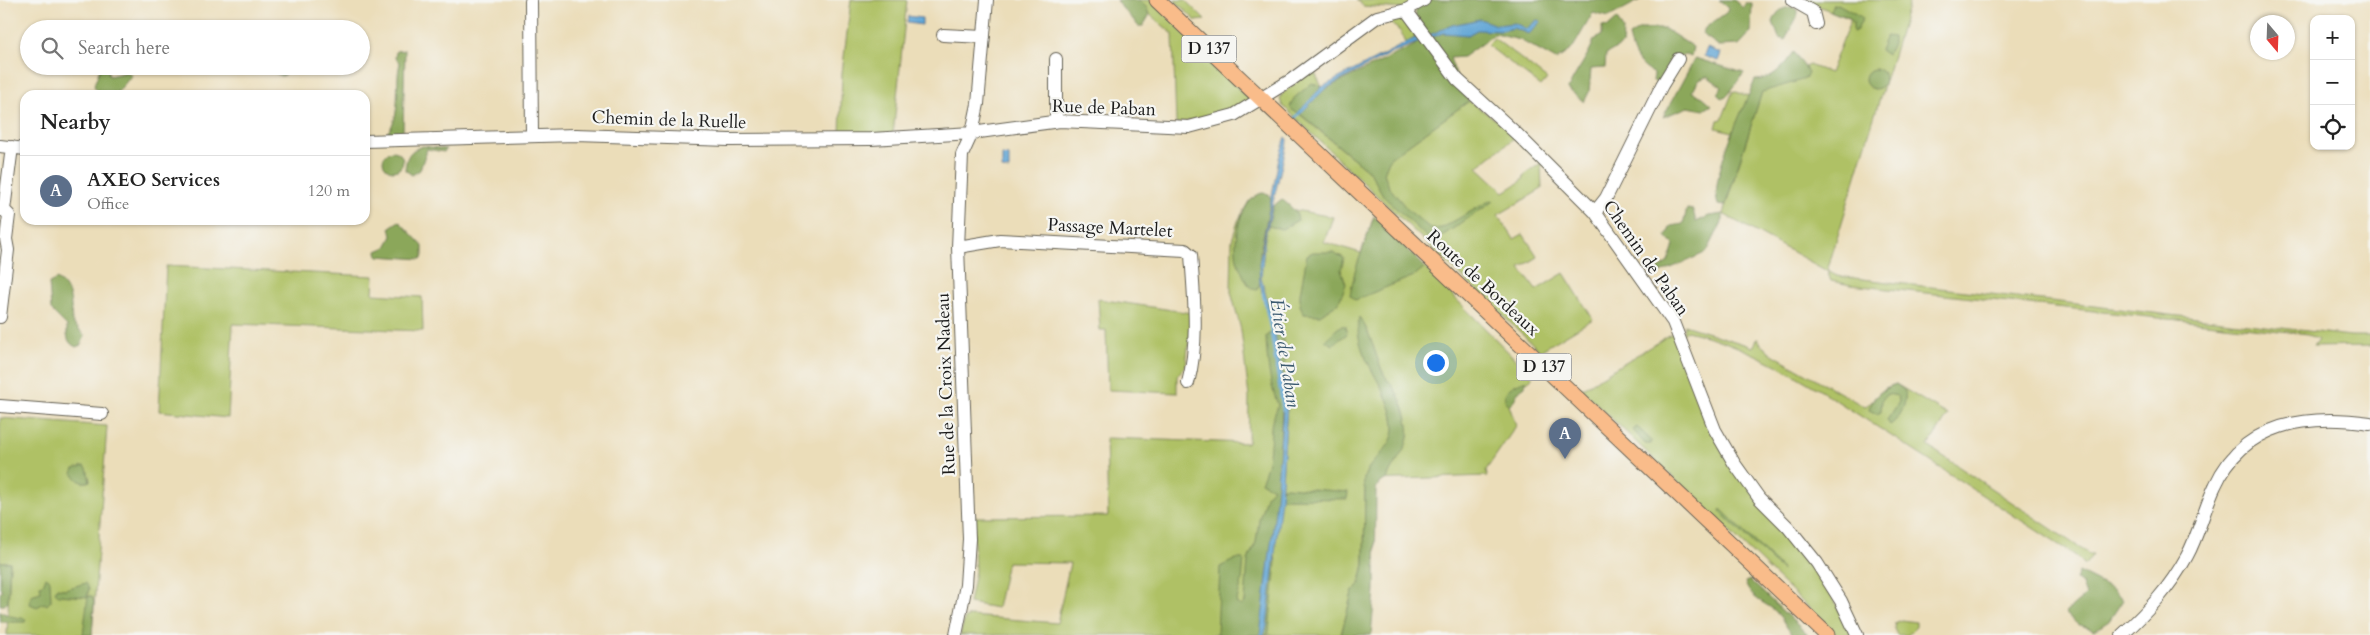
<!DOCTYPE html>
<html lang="en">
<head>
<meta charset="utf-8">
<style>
	:root { --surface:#fff; --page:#f2f2f2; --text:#222; --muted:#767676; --line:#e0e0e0; --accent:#c8321e }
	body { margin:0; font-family:Cardo,serif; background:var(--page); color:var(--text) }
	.controls { position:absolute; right:15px; top:15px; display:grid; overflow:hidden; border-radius:10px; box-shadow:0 1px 4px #0004 }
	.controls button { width:45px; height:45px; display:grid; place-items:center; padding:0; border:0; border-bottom:1px solid var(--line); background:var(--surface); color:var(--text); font:25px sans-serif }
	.compass { position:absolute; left:2250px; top:15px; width:45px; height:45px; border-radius:50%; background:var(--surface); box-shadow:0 1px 4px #0004; rotate:161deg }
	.you { position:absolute; left:1435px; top:362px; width:18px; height:18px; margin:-12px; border:4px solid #fff; border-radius:50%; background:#1a73e8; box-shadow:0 0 0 8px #1a73e833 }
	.badge { display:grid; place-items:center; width:32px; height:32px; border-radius:50%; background:var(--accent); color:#fff; font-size:16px; font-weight:700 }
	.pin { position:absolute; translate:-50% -41px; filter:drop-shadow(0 1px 2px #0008) }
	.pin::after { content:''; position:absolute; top:26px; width:18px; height:15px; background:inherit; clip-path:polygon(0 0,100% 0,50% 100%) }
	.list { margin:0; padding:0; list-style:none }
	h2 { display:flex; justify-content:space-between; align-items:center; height:65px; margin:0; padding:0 20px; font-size:21px }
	h2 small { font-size:16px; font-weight:400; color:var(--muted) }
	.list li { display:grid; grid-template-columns:32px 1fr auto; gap:15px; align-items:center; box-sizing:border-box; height:70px; padding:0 20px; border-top:1px solid var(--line) }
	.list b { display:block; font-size:19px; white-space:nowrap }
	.list p { margin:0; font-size:16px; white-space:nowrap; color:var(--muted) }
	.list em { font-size:16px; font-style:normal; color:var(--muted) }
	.icon { flex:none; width:28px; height:28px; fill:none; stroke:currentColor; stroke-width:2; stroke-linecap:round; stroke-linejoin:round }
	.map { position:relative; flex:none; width:2370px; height:635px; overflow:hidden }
	.search { position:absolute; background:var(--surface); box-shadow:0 1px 4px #0004; left:20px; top:20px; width:350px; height:55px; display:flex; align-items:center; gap:12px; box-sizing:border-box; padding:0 18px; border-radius:28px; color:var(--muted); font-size:19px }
	.panel { position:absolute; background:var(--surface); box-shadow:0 1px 4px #0004; left:20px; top:90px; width:350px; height:135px; border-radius:15px }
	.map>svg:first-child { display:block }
	.green { fill:#afc165; stroke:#666e40 }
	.forest { fill:#8ba75a; stroke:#54623b }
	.water { fill:#61a5d6; stroke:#3e6079 }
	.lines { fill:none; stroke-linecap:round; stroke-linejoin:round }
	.stream { stroke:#61a5d6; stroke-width:2.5 }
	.minor-casing { stroke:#646053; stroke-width:14 }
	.major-casing { stroke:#646053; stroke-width:17 }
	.minor { stroke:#fff; stroke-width:12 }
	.major { stroke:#f9bc8a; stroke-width:15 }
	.labels { text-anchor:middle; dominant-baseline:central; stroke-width:4.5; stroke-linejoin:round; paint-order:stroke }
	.shield { fill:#f6f6f2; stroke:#5d5d5c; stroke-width:1 }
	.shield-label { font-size:16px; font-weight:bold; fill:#1c1c1c }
	.street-label { font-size:18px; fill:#1c1c1c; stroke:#f6f6f2 }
	.water-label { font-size:19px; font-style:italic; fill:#3b5a70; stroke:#f6f6f2 }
</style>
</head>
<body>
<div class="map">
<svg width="2370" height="635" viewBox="0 0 2370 635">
	<rect width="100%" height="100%" fill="#f6f6f2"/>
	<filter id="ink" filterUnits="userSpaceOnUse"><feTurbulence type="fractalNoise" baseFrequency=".02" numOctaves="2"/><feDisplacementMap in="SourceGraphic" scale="10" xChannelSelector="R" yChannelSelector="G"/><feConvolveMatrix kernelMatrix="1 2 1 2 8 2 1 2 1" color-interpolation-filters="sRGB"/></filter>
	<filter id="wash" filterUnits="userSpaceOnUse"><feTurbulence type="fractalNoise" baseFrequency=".0096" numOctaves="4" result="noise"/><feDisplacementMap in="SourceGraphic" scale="20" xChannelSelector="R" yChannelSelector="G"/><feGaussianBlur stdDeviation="1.12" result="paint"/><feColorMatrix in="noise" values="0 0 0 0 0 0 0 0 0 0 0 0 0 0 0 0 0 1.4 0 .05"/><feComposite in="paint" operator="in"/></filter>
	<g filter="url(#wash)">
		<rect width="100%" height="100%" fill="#ebddb9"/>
		<path class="green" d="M851 0H907L893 135H840L842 73Z
			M1139 0H1151L1223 68 1240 91 1251 99 1237 109 1176 124 1173 34 1148 13 1147 8Z
			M1174 0H1185L1205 20 1196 21Z
			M1356 0H1418L1402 9 1363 6Z
			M1803 0H1910L1827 271 1837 276 2350 336H2370V346L2313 347 2318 340 2308 334 1851 285 1831 281 1827 271 1723 214 1764 85 1809 65 1830 73 1851 19Z
			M1395 17 1408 18 1415 24V38L1406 43 1401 32 1384 18Z
			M1494 38 1547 79 1541 86 1487 45Z
			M1313 69 1322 87 1298 113 1370 172 1469 101 1518 135 1477 167 1504 192 1523 180 1524 175 1541 163 1542 189 1498 215 1514 239 1523 234 1538 257 1520 268 1536 290 1564 273 1593 319 1540 351 1282 105 1280 99 1282 94Z
			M1733 91 1749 96 1733 132 1716 128 1718 120 1722 119Z
			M1249 201 1271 205 1262 242 1259 275 1270 328 1283 409 1262 635H960L965 618 970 616 1057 623 1070 563 1007 562 997 608 969 603 975 571 973 517 1108 516 1106 438 1248 443 1249 397 1241 330 1231 292 1232 240 1238 221Z
			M1273 206 1333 217 1324 242 1361 253 1374 216 1533 377 1507 399 1516 426 1486 470 1487 476 1372 480 1365 490 1364 564 1360 583 1352 593 1341 635H1264L1281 495 1287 406 1274 328 1261 277 1265 236Z
			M166 266 374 276 373 294 422 297 423 331 233 324 228 418 159 411Z
			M1098 299 1192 313 1186 365 1177 376V393L1108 390 1106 330H1100Z
			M1684 325 1753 347 1758 338 1762 346 1774 355 1865 407 1885 388 1896 384 1948 415 1928 446 2089 554H2093L2085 565 2076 556C2011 514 1947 472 1882 430 1821 391 1759 347 1687 331L1683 333Z
			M1676 331 1715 430 1812 560 1853 635H1837L1581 389Z
			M0 418 107 426 92 635H7L10 562H0Z
			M1901 620 1916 622V627L1908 635H1897L1894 629 1895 623Z"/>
		<path class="forest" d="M1117 0H1139L1147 8 1149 16 1143 26H1138C1132 16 1122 11 1117 0Z
			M1429 0H1640L1609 17 1593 13 1572 49 1556 60 1520 40 1495 34 1463 57 1450 58 1462 92 1469 101 1390 158 1384 173 1389 187 1408 210 1431 229 1442 228 1491 200 1494 201 1436 240H1430L1384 197 1370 172 1300 114 1325 89 1415 45 1416 8Z
			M1719 0H1734L1743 8 1746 3H1752L1751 32 1739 45 1719 46 1702 34 1705 28 1727 12 1728 7Z
			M1838 4 1863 18 1857 30 1853 32V22L1848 17 1831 12 1832 5Z
			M1792 7 1797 10V17L1785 40 1779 38 1773 22C1777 12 1780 8 1792 7Z
			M1617 19 1623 30 1622 45 1606 54 1605 68 1591 69 1589 92 1584 102 1568 89C1575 72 1588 58 1594 40L1602 35V26L1608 27Z
			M1640 29H1665L1693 47 1691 57 1685 55 1671 59 1660 83 1653 81 1654 74C1637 64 1633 55 1629 36Z
			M1886 36 1893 37V44L1887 55 1880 50Z
			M405 50 403 133 391 136 387 133C403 114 394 85 400 63L395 58 396 51Z
			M1794 52 1808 72 1805 79 1762 92 1725 206 1718 205C1708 180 1744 107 1755 80 1773 80 1784 65 1794 52Z
			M1695 58 1744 73 1728 95 1722 98 1718 94 1722 87 1707 76 1698 81 1692 92 1703 97 1712 105 1704 110 1688 107 1663 117Z
			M101 66 107 68 109 76 127 72 132 75 117 93C107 97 97 96 94 85Z
			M269 66H285V75L281 76 271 71Z
			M1865 79a10 10 0 1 1 20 0a10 10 0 1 1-20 0Z
			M1312 83 1322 87 1298 113 1293 111 1290 107 1294 98Z
			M423 146 446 149 444 152 427 149 420 170 412 175 405 170C406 157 409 150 423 146Z
			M383 161a10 10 0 1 1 20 0a10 10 0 1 1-20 0Z
			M1262 193 1269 194 1271 199 1260 251V283L1257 290C1250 289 1247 283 1244 277 1240 268 1236 261 1236 251 1234 233 1243 198 1262 193Z
			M1282 199 1296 212 1298 220 1282 229 1268 226 1273 206Z
			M1687 209 1693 210 1696 222 1709 216 1723 214V220L1707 252 1660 273 1658 269 1668 262 1674 245 1666 236 1671 226 1683 224Z
			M1374 216 1425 267 1414 276 1355 300 1350 295 1355 271Z
			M399 221 423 246V256L421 259 378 256 377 251 386 247 392 236 390 227Z
			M1313 252H1333L1344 258 1341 270 1346 284 1339 302 1320 315 1304 314 1300 305V294L1307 255Z
			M57 279C74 292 70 303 72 322L85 336 81 345 76 347C66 342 67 336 67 326L51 310 49 283Z
			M1359 317C1371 332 1374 352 1382 370 1385 378 1391 383 1395 390 1402 400 1411 425 1408 438 1405 454 1392 464 1387 479L1379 483 1376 489 1375 591 1371 635H1341L1352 593 1360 583 1364 564 1365 490C1356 464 1394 454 1394 428 1394 389 1351 358 1359 317Z
			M1340 326H1346L1347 334 1332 345 1325 340Z
			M1275 330 1282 333 1285 357 1274 551 1276 562 1269 631 1268 635H1217L1220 567 1236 559H1244L1242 582 1236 603 1241 606 1245 602 1248 560 1256 542 1259 520 1266 496 1273 488 1261 482C1270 463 1270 448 1271 428 1271 420 1276 412 1278 405 1269 382 1267 361 1266 336Z
			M1526 380 1525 386C1515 392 1517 399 1509 406 1496 392 1515 384 1526 380Z
			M1896 384 1905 391C1907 403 1901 418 1890 425L1887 420 1899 402 1898 396 1887 394 1882 400 1881 412 1877 414 1869 410C1871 397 1884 388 1896 384Z
			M1637 427 1652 441 1651 444H1645L1633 430Z
			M84 466 87 468 90 481C81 485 77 479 72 473L74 469Z
			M1287 487 1348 492 1347 499 1280 498 1281 488Z
			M1721 509 1781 568 1782 571 1720 512Z
			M0 562H10L8 601 5 605H0V593L2 591 0 587Z
			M2079 572 2114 590 2123 600 2109 621 2095 630 2077 624 2065 613 2086 595 2082 584 2076 579Z
			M46 577 50 580 51 601 47 605 44 603 37 607 30 604 31 595 41 592 40 585 44 583Z
			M1750 580 1808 635H1793C1786 628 1783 619 1776 612 1766 602 1750 600 1745 582Z
			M86 583 89 589 87 597 58 595 55 592 57 588 65 589Z
			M88 596H92L94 603 92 635H83Z
			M0 611 10 616 26 619 25 622H0Z"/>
		<path class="water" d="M908 16 922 18V25L907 23Z
			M1480 19 1496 25 1515 23 1526 29 1537 20 1541 21 1529 34 1513 28 1500 31 1477 30 1468 35 1443 33 1391 53 1325 89 1300 114 1298 113 1322 87 1423 34 1425 37 1452 25Z
			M1707 48 1721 53 1718 61 1704 56Z
			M1286 137 1288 139 1265 236 1261 277 1274 328 1287 406 1281 498 1267 626 1264 635H1260L1275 511 1283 409 1273 341 1260 283 1259 264 1279 158Z
			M1002 155 1009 156V170L1002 169Z"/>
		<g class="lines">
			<path class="stream" d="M1295 118 1318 93
				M1263 293 1271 332 1283 410"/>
		</g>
	</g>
	<g filter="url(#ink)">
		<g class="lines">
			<g class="minor-casing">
				<path id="minor" d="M1792 0 1813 12 1816 24
					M531 1 532 136
					M1406 10 1457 79 1518 135 1595 212 1673 322 1715 430 1734 463 1759 498 1788 527 1817 563 1841 601 1857 635
					M943 35 984 37
					M1056 59V121
					M365 141 576 135 729 140 871 139 972 133 1060 121 1189 127 1234 115 1291 80 1377 17 1406 10 1424 0
					M0 146 25 149
					M0 210H4L12 147
					M1595 212 1606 198 1662 85 1678 59
					M958 247 1000 240 1185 250 1191 255C1194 297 1199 342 1188 383
					M0 317 8 250 6 239 9 215 4 210
					M0 406 102 414
					M956 635 966 585 969 539 958 247 962 155 972 133 978 104 987 0
					M2122 635C2149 610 2169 589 2187 556 2199 534 2204 509 2215 486 2244 421 2308 414 2370 423"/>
			</g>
			<g class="major-casing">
				<path id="major" d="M1157 0 1827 635"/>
			</g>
			<use href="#minor" class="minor"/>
			<use href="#major" class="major"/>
		</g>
	</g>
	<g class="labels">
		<g class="shield">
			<rect x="1181.5" y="35.5" width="55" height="27" rx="4"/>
			<rect x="1516.5" y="353.5" width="55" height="27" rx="4"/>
		</g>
		<g class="shield-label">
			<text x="1209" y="49">D 137</text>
			<text x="1544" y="367">D 137</text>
		</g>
		<g class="street-label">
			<text transform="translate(1104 108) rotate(2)">Rue de Paban</text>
			<text transform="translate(669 120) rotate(2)">Chemin de la Ruelle</text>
			<text transform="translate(1110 228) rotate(3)">Passage Martelet</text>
			<text transform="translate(1646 258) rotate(55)">Chemin de Paban</text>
			<text transform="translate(1483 283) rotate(43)">Route de Bordeaux</text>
			<text transform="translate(946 384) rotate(-92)">Rue de la Croix Nadeau</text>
		</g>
		<g class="water-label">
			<text transform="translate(1285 353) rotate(81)">Étier de Paban</text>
		</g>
	</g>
</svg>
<div class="controls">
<button>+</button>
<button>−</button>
<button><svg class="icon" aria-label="locate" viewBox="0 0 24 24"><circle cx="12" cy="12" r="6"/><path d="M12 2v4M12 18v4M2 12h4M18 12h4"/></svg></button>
</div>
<svg class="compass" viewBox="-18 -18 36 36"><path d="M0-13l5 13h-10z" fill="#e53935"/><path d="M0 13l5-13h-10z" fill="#767676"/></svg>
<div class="you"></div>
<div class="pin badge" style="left:1565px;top:459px;background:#5c6f8a">A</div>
<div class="search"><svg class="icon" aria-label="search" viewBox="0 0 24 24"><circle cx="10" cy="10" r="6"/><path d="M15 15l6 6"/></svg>Search here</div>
<section class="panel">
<h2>Nearby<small></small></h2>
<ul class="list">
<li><span class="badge" style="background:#5c6f8a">A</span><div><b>AXEO Services</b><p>Office</p></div><em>120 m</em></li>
</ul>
</section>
</div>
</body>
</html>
